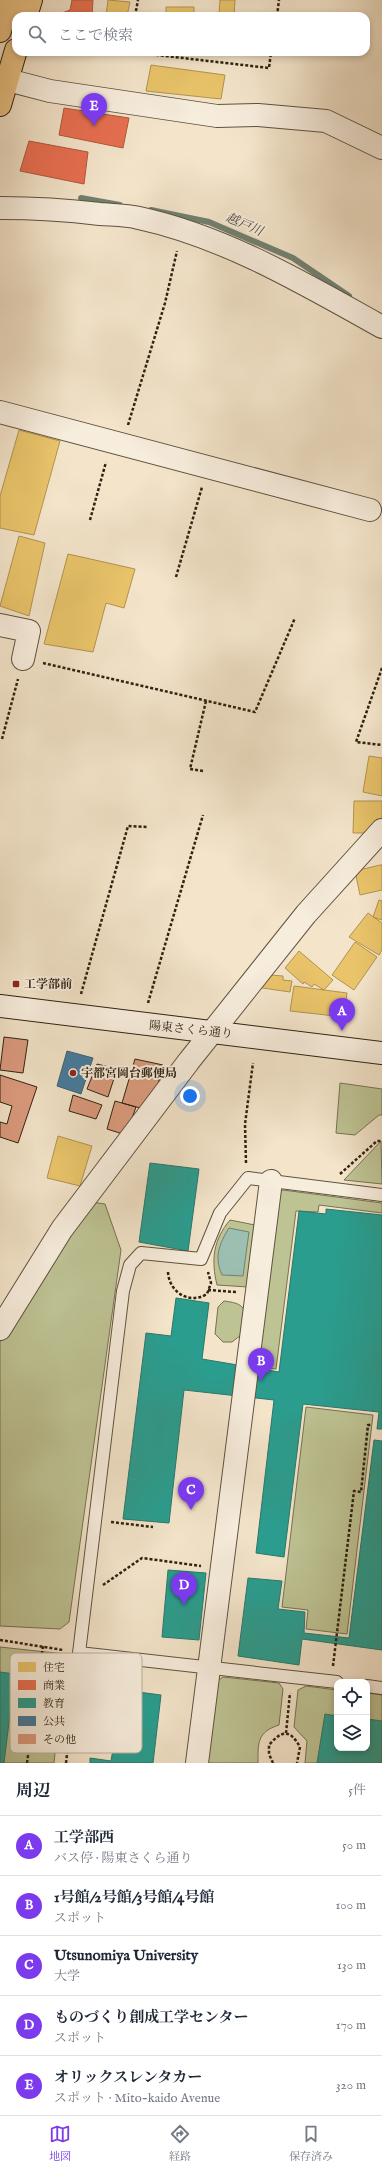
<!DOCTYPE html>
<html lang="ja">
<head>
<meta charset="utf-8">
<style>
	:root { --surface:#fff; --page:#f2f2f3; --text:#1f2937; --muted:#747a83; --line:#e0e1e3; --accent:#7c3aed }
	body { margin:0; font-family:"IM FELL English","Noto Serif JP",serif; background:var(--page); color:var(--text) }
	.controls { position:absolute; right:12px; bottom:12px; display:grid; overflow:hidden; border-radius:8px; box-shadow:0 2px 6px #0003 }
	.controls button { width:36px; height:36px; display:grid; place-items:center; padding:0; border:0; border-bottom:1px solid var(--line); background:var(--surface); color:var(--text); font:20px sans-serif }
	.you { position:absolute; left:190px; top:1096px; width:14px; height:14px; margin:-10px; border:3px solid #fff; border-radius:50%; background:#1a73e8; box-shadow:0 0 0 6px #1a73e833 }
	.badge { display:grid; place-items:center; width:26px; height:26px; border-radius:50%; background:var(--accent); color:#fff; font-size:13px; font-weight:700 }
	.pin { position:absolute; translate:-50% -33px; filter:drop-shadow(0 1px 2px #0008) }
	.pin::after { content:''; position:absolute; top:21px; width:14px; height:12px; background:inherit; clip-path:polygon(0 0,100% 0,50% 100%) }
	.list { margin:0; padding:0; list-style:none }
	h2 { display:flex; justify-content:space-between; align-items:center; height:52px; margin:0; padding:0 16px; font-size:17px }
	h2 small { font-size:13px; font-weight:400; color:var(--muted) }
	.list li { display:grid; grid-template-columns:26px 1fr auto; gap:12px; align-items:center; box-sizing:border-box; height:60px; padding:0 16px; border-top:1px solid var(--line) }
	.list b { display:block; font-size:15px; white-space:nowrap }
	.list p { margin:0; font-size:13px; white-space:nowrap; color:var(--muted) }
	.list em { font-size:13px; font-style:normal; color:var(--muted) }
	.icon { flex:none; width:22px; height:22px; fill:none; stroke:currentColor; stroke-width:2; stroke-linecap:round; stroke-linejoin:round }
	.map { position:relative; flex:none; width:382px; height:1763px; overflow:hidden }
	.search { position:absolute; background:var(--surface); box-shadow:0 2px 6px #0003; left:12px; right:12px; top:12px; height:44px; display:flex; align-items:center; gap:10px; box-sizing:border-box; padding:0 14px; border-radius:12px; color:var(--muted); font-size:15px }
	.sheet { height:352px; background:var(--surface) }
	nav { display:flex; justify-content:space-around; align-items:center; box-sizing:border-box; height:56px; border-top:1px solid var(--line); background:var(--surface); font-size:11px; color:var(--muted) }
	nav a { display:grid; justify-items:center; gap:2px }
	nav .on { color:var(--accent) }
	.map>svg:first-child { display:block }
	.green { fill:#bec394; stroke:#767252 }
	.water { fill:#9cbfb1; stroke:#708071 }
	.homes { fill:#e9c46a; stroke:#b1934f }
	.shops { fill:#e76f51; stroke:#b0583e }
	.schools { fill:#2a9d8f; stroke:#2b7869 }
	.public { fill:#457b9d; stroke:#3e6073 }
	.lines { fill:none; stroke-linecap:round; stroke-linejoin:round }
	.stream { stroke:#708071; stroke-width:6 }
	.building { fill:#dc9b7f; stroke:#2e2211 }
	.lane-casing { stroke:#5f523f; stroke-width:14 }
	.street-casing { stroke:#5f523f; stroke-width:24 }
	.secondary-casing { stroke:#2e2211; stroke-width:24 }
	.highway-casing { stroke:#2e2211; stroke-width:24 }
	.path { stroke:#2e2211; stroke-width:2.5; stroke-dasharray:3 2; stroke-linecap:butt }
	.lane { stroke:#f7eddd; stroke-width:12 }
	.street { stroke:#f7eddd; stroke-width:22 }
	.secondary { stroke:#f7eddd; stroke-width:22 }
	.highway { stroke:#eac285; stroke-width:22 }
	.poi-dot { fill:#8f2418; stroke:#f7eddd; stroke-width:1.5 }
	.labels { text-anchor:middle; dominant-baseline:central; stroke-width:4; stroke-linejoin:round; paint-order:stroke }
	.poi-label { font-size:12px; font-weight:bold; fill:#2e2211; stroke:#f7eddd; text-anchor:start }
	.street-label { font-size:12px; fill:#2e2211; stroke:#f7eddd }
	.water-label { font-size:13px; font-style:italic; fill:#4f5141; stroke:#f7eddd }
	.key { fill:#f7eddd; stroke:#bbb0a0; stroke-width:1 }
	.key-label { font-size:11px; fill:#2e2211 }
</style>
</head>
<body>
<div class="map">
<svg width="382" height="1763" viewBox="0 0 382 1763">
	<rect width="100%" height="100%" fill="#f3e4ca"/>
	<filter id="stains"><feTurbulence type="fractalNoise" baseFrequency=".005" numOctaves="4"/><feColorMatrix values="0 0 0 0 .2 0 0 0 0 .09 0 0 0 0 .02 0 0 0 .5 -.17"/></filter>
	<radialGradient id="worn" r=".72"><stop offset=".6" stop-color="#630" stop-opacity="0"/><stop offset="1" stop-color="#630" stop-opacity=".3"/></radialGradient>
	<path class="green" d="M340 1083 382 1089V1115H379L355 1135 336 1133Z
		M381 1141 382 1184 344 1180Z
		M283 1190 382 1203V1213L319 1205 318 1212 296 1211 276 1369 253 1367 274 1195Z
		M91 1202 105 1204 121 1250 69 1622 60 1629 0 1626V1342Z
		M230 1220 255 1225 248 1287 217 1285C211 1260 213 1240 230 1220Z
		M224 1301C251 1304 245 1313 241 1335L232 1342H223L215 1334 218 1307Z
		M306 1407 373 1415 347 1634 306 1629 308 1610 282 1607Z
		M0 1647 65 1654 54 1763H0Z
		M223 1677 279 1683 283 1689 279 1725C257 1732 258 1743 258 1763H207L217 1681Z
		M306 1686 337 1690V1748H367V1693L382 1695V1763H305L307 1741 294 1727 298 1690Z"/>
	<path class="water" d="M229 1228 249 1232 243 1276 222 1275C214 1257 219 1244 229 1228Z"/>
	<path class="homes" d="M108 0 130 2 127 16H106Z
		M220 0H235L234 16H219Z
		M166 7H194V16H166Z
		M151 65 225 75 221 99 146 91Z
		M19 430 60 441 34 535 0 528V496Z
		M19 536 45 543 29 616 0 606Z
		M68 554 135 569 124 608 106 603 93 652 44 644Z
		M369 756 382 758V796L363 792Z
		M354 801H382V821L372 833H353Z
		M380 865H382V890L360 895 355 871Z
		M379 900 382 901V920L373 917Z
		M368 913 382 923V950L379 955 349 937Z
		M355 942 377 957 354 990 332 975Z
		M299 951 333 980 324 990 314 984 312 987 304 982 303 984 285 968Z
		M270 975 283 976V980L292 981 290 992 256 987 264 978 269 979Z
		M294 986 347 993 344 1017 290 1011Z
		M58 1136 92 1146 80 1186 47 1178Z"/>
	<path class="shops" d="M72 0H93L92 16H61L62 13 70 10Z
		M64 108 129 118 123 148 59 135Z
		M29 141 88 152 84 184 20 171Z"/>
	<path class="schools" d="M150 1163 199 1169 188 1251 139 1242Z
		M326 1209 382 1215V1429H377L379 1412 303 1404 284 1557 256 1553 274 1400 184 1390 169 1523 123 1519 146 1333 171 1336 176 1298 209 1303 202 1359 279 1372 299 1211 326 1214Z
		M374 1440 382 1441V1650L302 1639 299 1665 238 1656 248 1578 282 1581 278 1609 305 1612 304 1633 349 1638Z
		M168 1570 206 1573 199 1640 162 1637Z
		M0 1672 15 1674 4 1763H0Z
		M123 1690 161 1695 153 1763H90V1758L111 1761Z
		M325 1714 337 1716V1748H367V1719L382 1721V1763H317Z"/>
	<path class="public" d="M67 1051 93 1058 81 1094 57 1086Z"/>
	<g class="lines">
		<path class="stream" d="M81 198 120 205
			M151 210 209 222 293 258 349 296"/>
	</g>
	<path class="building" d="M4 1037 28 1040 23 1073 0 1070Z
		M135 1059 163 1065 151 1111 122 1103Z
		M97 1064 117 1069 108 1097 87 1089Z
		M0 1075 37 1087 18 1143 0 1137V1122L7 1124 12 1106 0 1102Z
		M73 1095 102 1105 96 1119 69 1111Z
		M115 1101 136 1107 126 1135 107 1129Z"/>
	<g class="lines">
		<g class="lane-casing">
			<path id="lane" d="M337 1682 79 1653 123 1291 130 1265 141 1253 201 1259 220 1213 248 1178 382 1195
				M367 1686 382 1688"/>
		</g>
		<g class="street-casing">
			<path id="street" d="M0 78 50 91 217 116 258 115 326 121 382 148
				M0 208C34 208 67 210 100 214 113 215 127 215 139 218 226 237 305 284 382 327
				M0 412 370 510
				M0 625 29 631 23 659
				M0 1329 62 1229 189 1061 306 914 382 830
				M197 1763 271 1181"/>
		</g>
		<g class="secondary-casing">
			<path id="secondary" d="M0 1006 382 1053"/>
		</g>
		<g class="highway-casing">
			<path id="highway" d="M26 16 31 0
				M0 31 9 0
				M0 105 16 50"/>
		</g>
		<path class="path" d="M135 16 138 0
			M277 16 279 0
			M131 52 269 68 271 52
			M128 425 165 303 177 251
			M90 520 106 462
			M176 577 202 487
			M43 663 255 712 295 618
			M382 668 356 742 382 745
			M2 739 18 679
			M203 771 190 769 206 701
			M81 994 128 826 147 827
			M148 1003 203 815
			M246 1163 245 1124 253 1063
			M340 1174 377 1141H382
			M168 1272C169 1292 189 1305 207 1294L211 1283 208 1272
			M208 1290 236 1292
			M111 1522 153 1527
			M103 1585 142 1558 201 1566
			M0 1640 63 1650
			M333 1666 354 1491 361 1492 368 1425H372
			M286 1733 290 1693
			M27 1763 43 1646
			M66 1763 77 1668
			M273 1763 269 1754V1745C282 1730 290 1729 300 1747L297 1763"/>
		<use href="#lane" class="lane"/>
		<use href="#street" class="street"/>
		<use href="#secondary" class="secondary"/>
		<use href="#highway" class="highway"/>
	</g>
	<g class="poi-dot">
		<rect x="12" y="980" width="8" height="8" rx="2"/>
		<circle cx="73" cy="1073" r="4"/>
	</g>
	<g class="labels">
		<g class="poi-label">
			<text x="24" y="984">工学部前</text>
			<text x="81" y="1073">宇都宮岡台郵便局</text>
		</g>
		<g class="street-label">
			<text transform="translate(191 1030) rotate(6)">陽東さくら通り</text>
		</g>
		<g class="water-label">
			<text transform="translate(244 225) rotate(23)">越戸川</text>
		</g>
	</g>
	<rect x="10" y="1653" width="132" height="100" rx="6" class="key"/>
	<rect x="18" y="1662" width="18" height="10" fill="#e9c46a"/>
	<rect x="18" y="1680" width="18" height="10" fill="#e76f51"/>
	<rect x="18" y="1698" width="18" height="10" fill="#2a9d8f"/>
	<rect x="18" y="1716" width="18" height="10" fill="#457b9d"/>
	<rect x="18" y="1734" width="18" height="10" fill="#dc9b7f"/>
	<g class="key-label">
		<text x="43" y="1671">住宅</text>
		<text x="43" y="1689">商業</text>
		<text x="43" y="1707">教育</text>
		<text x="43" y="1725">公共</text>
		<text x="43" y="1743">その他</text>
	</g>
	<rect width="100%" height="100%" filter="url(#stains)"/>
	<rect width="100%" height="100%" fill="url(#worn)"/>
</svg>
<div class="controls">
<button><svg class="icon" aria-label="locate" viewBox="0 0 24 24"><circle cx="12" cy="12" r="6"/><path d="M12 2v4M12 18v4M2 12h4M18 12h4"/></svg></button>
<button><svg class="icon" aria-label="layers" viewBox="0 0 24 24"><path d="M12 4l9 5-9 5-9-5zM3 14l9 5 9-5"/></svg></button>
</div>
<div class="you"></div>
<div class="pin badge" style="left:342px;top:1031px">A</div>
<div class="pin badge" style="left:261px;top:1381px">B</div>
<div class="pin badge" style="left:191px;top:1510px">C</div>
<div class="pin badge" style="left:184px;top:1605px">D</div>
<div class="pin badge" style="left:94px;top:126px">E</div>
<div class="search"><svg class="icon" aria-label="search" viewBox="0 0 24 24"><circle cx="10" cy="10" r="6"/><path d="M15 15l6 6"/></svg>ここで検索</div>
</div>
<section class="sheet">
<h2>周辺<small>5件</small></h2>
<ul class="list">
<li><span class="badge">A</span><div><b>工学部西</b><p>バス停 · 陽東さくら通り</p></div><em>50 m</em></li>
<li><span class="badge">B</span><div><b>1号館/2号館/3号館/4号館</b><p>スポット</p></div><em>100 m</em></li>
<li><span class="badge">C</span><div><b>Utsunomiya University</b><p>大学</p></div><em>130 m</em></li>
<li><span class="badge">D</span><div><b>ものづくり創成工学センター</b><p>スポット</p></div><em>170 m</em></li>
<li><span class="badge">E</span><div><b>オリックスレンタカー</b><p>スポット · Mito-kaido Avenue</p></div><em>320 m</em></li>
</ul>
</section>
<nav>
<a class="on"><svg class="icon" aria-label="map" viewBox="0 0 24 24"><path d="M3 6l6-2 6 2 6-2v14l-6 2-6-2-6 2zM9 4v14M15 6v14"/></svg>地図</a>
<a><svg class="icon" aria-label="directions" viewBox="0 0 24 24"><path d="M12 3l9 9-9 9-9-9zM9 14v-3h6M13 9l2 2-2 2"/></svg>経路</a>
<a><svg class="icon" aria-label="saved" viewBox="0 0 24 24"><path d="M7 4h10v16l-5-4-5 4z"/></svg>保存済み</a>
</nav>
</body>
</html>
